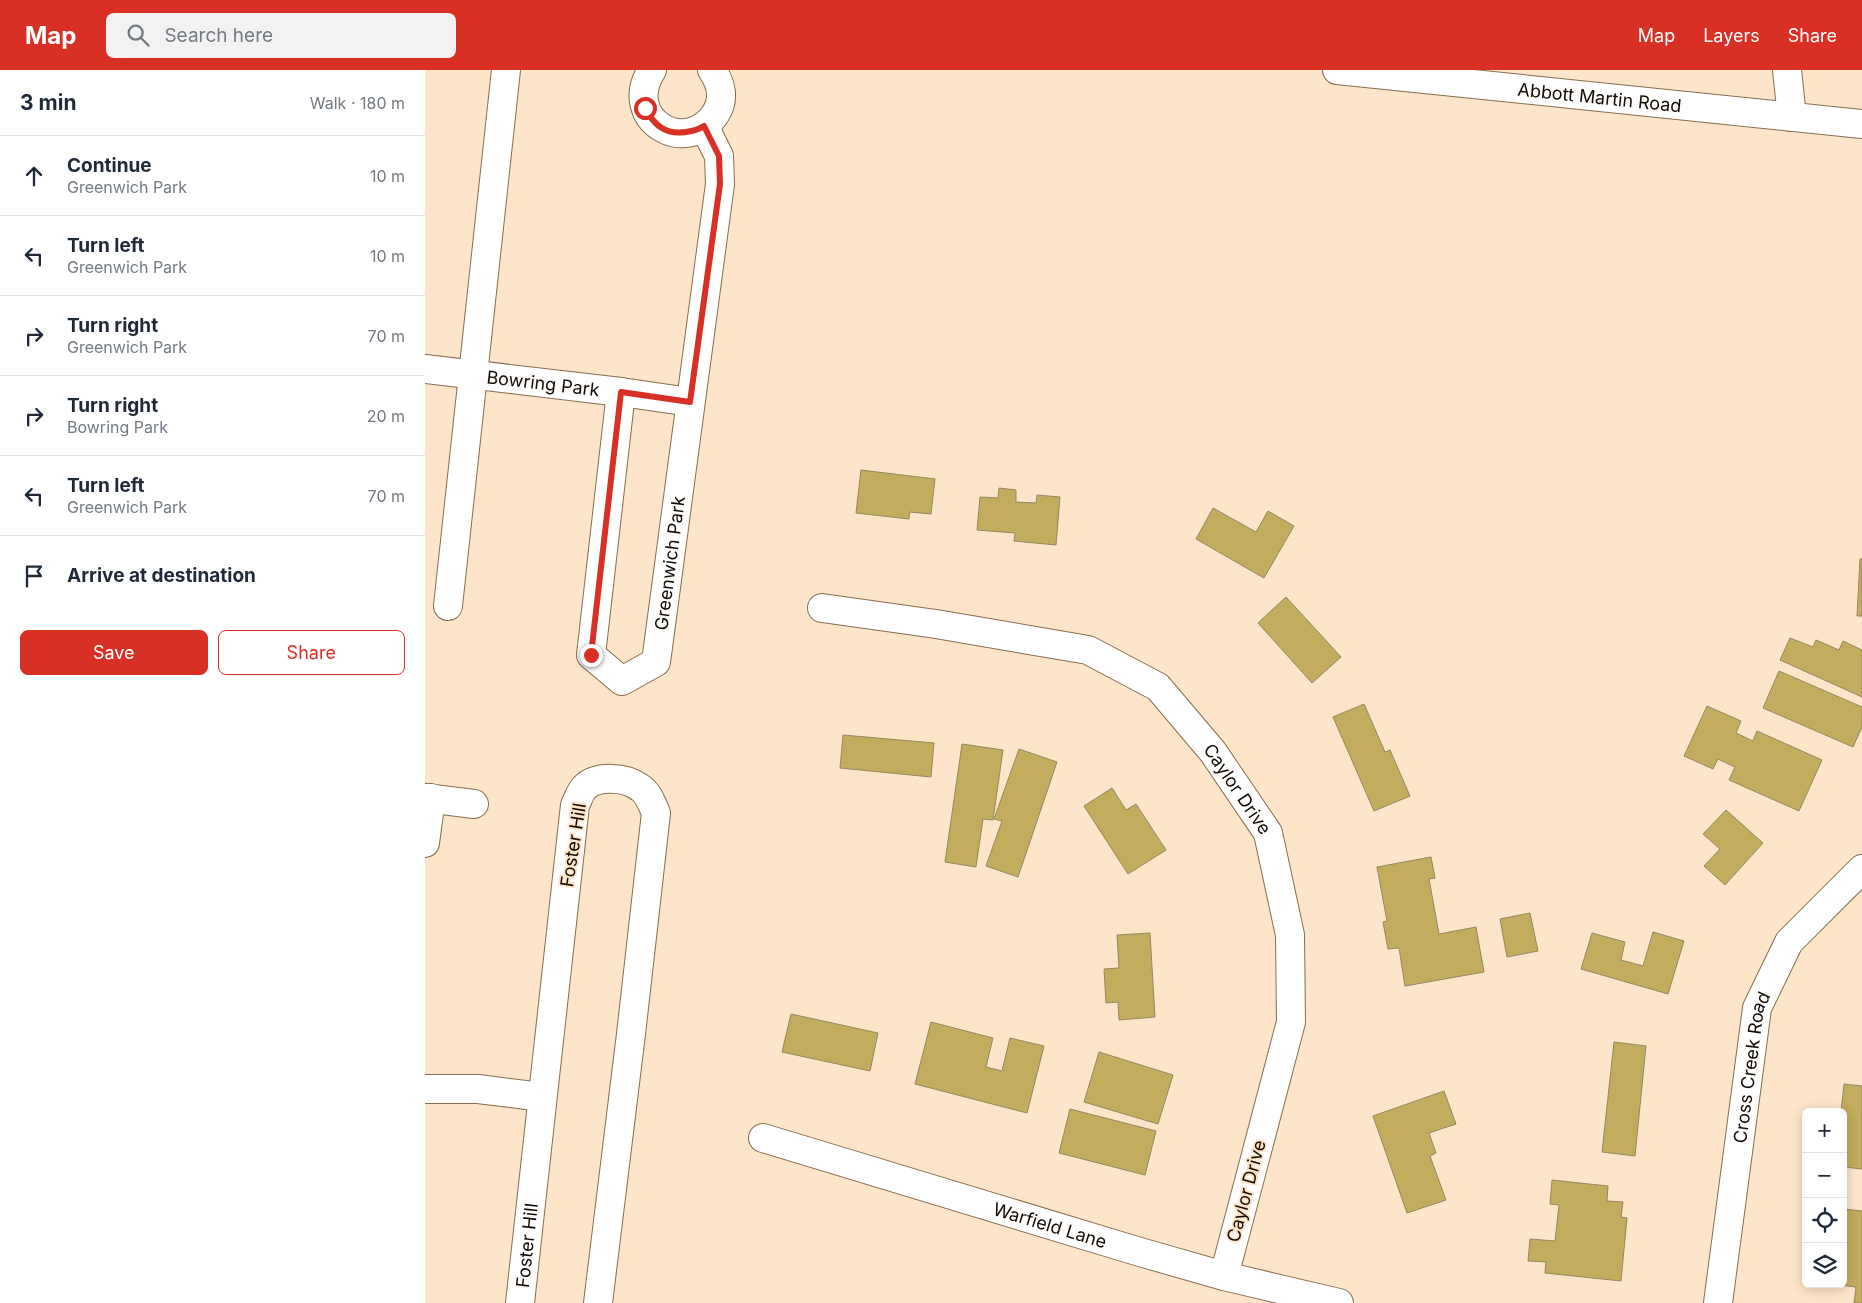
<!DOCTYPE html>
<html lang="en">
<head>
<meta charset="utf-8">
<style>
	:root { --surface:#fff; --page:#f2f2f3; --text:#1f2937; --muted:#747a83; --line:#e0e1e3; --accent:#d93025 }
	body { margin:0; font-family:Inter,sans-serif; background:var(--page); color:var(--text) }
	.controls { position:absolute; right:15px; bottom:15px; display:grid; overflow:hidden; border-radius:8px; box-shadow:0 2px 12px #0003 }
	.controls button { width:45px; height:45px; display:grid; place-items:center; padding:0; border:0; border-bottom:1px solid var(--line); background:var(--surface); color:var(--text); font:25px sans-serif }
	.stop { position:absolute; width:15px; height:15px; margin:-11px; border:4px solid #d93025; border-radius:50%; background:#fff }
	.stop.end { background:#d93025; border-color:#fff; box-shadow:0 1px 5px #0008 }
	.list { margin:0; padding:0; list-style:none }
	h2 { display:flex; justify-content:space-between; align-items:center; height:65px; margin:0; padding:0 20px; font-size:21px }
	h2 small { font-size:16px; font-weight:400; color:var(--muted) }
	.list li { display:grid; grid-template-columns:32px 1fr auto; gap:15px; align-items:center; box-sizing:border-box; height:80px; padding:0 20px; border-top:1px solid var(--line) }
	.list b { display:block; font-size:19px; white-space:nowrap }
	.list p { margin:0; font-size:16px; white-space:nowrap; color:var(--muted) }
	.list em { font-size:16px; font-style:normal; color:var(--muted) }
	.actions { display:flex; gap:10px; padding:15px 20px }
	.actions a { flex:1; padding:11px 0; border:1px solid var(--accent); border-radius:8px; text-align:center; font-size:18px; color:var(--accent) }
	.actions .main { background:var(--accent); color:#fff }
	.icon { flex:none; width:28px; height:28px; fill:none; stroke:currentColor; stroke-width:2; stroke-linecap:round; stroke-linejoin:round }
	.map { position:relative; flex:none; width:1437px; height:1233px; overflow:hidden }
	header { display:flex; align-items:center; gap:30px; box-sizing:border-box; height:70px; padding:0 25px; background:var(--accent); color:#fff }
	header strong { font-size:24px }
	nav { display:flex; gap:28px; margin-inline-start:auto; font-size:18px }
	.search { width:350px; height:45px; background:var(--page); display:flex; align-items:center; gap:12px; box-sizing:border-box; padding:0 18px; border-radius:8px; color:var(--muted); font-size:19px }
	main { display:flex }
	aside { flex:1; background:var(--surface) }
	.map>svg:first-child { display:block }
	.building { fill:#c3ac5d; stroke:#948860 }
	.lines { fill:none; stroke-linecap:round; stroke-linejoin:round }
	.minor-casing { stroke:#876d4c; stroke-width:30 }
	.major-casing { stroke:#876d4c; stroke-width:30 }
	.minor { stroke:#fff; stroke-width:28 }
	.major { stroke:#fff; stroke-width:28 }
	.route { stroke:#d93025; stroke-width:6 }
	.labels { text-anchor:middle; dominant-baseline:central; stroke-width:4; stroke-linejoin:round; paint-order:stroke }
	.street-label { font-size:18px; fill:#130a01; stroke:#fce5c8 }
</style>
</head>
<body>
<header>
<strong>Map</strong>
<div class="search"><svg class="icon" aria-label="search" viewBox="0 0 24 24"><circle cx="10" cy="10" r="6"/><path d="M15 15l6 6"/></svg>Search here</div>
<nav><a>Map</a><a>Layers</a><a>Share</a></nav>
</header>
<main>
<aside>
<h2>3 min<small>Walk · 180 m</small></h2>
<ul class="list">
<li><svg class="icon" aria-label="ahead" viewBox="0 0 24 24"><path d="M12 20V5M6 11l6-6 6 6"/></svg><div><b>Continue</b><p>Greenwich Park</p></div><em>10 m</em></li>
<li><svg class="icon" aria-label="left" viewBox="0 0 24 24"><path d="M17 20v-9H6M10 6l-5 5 5 5"/></svg><div><b>Turn left</b><p>Greenwich Park</p></div><em>10 m</em></li>
<li><svg class="icon" aria-label="right" viewBox="0 0 24 24"><path d="M7 20v-9h11M14 6l5 5-5 5"/></svg><div><b>Turn right</b><p>Greenwich Park</p></div><em>70 m</em></li>
<li><svg class="icon" aria-label="right" viewBox="0 0 24 24"><path d="M7 20v-9h11M14 6l5 5-5 5"/></svg><div><b>Turn right</b><p>Bowring Park</p></div><em>20 m</em></li>
<li><svg class="icon" aria-label="left" viewBox="0 0 24 24"><path d="M17 20v-9H6M10 6l-5 5 5 5"/></svg><div><b>Turn left</b><p>Greenwich Park</p></div><em>70 m</em></li>
<li><svg class="icon" aria-label="arrive" viewBox="0 0 24 24"><path d="M6 21V4h12l-3 4 3 4H6"/></svg><div><b>Arrive at destination</b></div></li>
</ul>
<div class="actions"><a class="main">Save</a><a>Share</a></div>
</aside>
<div class="map">
<svg width="1437" height="1233" viewBox="0 0 1437 1233">
	<rect width="100%" height="100%" fill="#fce5c8"/>
	<path class="building" d="M436 400 510 409 506 444 485 442 484 449 431 443Z
		M574 418 591 420V432L611 433 612 425 635 427 631 475 589 471 590 463 552 460 555 427 573 428Z
		M788 438 831 462 843 441 869 456 839 508 771 469Z
		M1435 489H1437V546H1432Z
		M861 527 916 587 887 613 833 553Z
		M1365 568 1388 577 1391 570 1414 580 1418 571 1437 580V627L1355 590Z
		M1354 601 1437 637V657L1428 677 1338 638Z
		M939 634 960 682 965 680 985 726 949 741 908 647Z
		M1282 636 1316 651 1311 663 1328 671 1332 661 1397 690 1374 741 1304 710 1310 697 1293 689 1288 699 1259 686Z
		M418 665 509 673 506 707 415 698Z
		M537 674 578 680 568 750 558 749 551 797 520 792Z
		M594 679 632 692 593 807 561 796 577 751 569 749Z
		M687 718 701 740 711 734 741 780 703 804 659 736Z
		M1301 740 1338 773 1300 815 1279 796 1295 779 1278 764Z
		M1006 787 1010 808 1004 809 1014 864 1051 857 1059 902 980 916 974 878 963 879 958 852 962 851 952 797Z
		M1105 843 1113 881 1082 887 1075 849Z
		M1228 862 1259 871 1243 924 1156 899 1167 863 1200 872 1196 890 1218 896Z
		M725 863 730 947 694 950 693 932 681 933 679 899 694 898 692 865Z
		M366 944 453 963 445 1001 357 982Z
		M506 952 568 968 561 997 577 1001 585 968 619 976 602 1043 490 1014Z
		M1189 972 1221 976 1210 1086 1177 1082Z
		M674 982 748 1005 733 1054 659 1032Z
		M1419 1014 1437 1016V1099L1418 1097V1042H1416Z
		M1019 1021 1031 1054 1004 1063 1011 1083 1005 1086 1021 1130 982 1143 948 1046Z
		M645 1039 731 1061 720 1105 634 1083Z
		M1127 1110 1183 1116 1182 1131 1198 1132 1196 1147 1202 1148 1196 1211 1120 1203 1121 1192 1103 1191 1105 1169 1130 1171 1134 1135 1125 1134Z
		M1418 1139 1437 1141V1233H1429L1431 1217 1407 1214H1418Z"/>
	<g class="lines">
		<g class="minor-casing">
			<g id="minor">
				<path d="M227 0C195 49 262 89 291 43 300 29 296 13 287 0"/>
				<path d="M1362 0 1367 47"/>
				<path id="s1" d="M0 299 196 322 265 332"/>
				<path id="s2" d="M196 322 166 585 197 611 231 592 295 114 294 86 279 56"/>
				<path d="M23 536 81 0"/>
				<path id="s3" d="M397 538 511 554 663 580 733 617 788 682 843 763 865 865 866 952 799 1206"/>
				<path d="M0 728 49 734"/>
				<path d="M0 773 6 728"/>
				<path d="M0 1019H53L117 1027"/>
				<path id="s4" d="M338 1068 715 1182 799 1206 914 1233"/>
				<path id="s5" d="M95 1233 150 735C153 730 155 722 159 718 171 705 201 707 214 717 223 722 227 734 231 743L206 964 173 1233"/>
				<path id="s6" d="M1293 1233 1332 938 1364 872 1437 799"/>
			</g>
		</g>
		<g class="major-casing">
			<g id="major">
				<path id="s7" d="M912 0 1437 54"/>
			</g>
		</g>
		<use href="#minor" class="minor"/>
		<use href="#major" class="major"/>
	</g>
	<g class="lines">
		<path class="route" d="M166 585 196 322 265 332 295 114 294 86 279 56C273 60 268 61 261 62 240 65 229 55 220 38"/>
	</g>
	<g class="labels">
		<g class="street-label">
			<text stroke="none"><textPath href="#s7" startOffset="264">Abbott Martin Road</textPath></text>
			<text stroke="none"><textPath href="#s1" startOffset="119">Bowring Park</textPath></text>
			<text stroke="none"><textPath href="#s2" startOffset="444">Greenwich Park</textPath></text>
			<text stroke="none"><textPath href="#s3" startOffset="478">Caylor Drive</textPath></text>
			<text transform="translate(148 775) rotate(-81)">Foster Hill</text>
			<text stroke="none"><textPath href="#s6" startOffset="238">Cross Creek Road</textPath></text>
			<text transform="translate(821 1121) rotate(-75)">Caylor Drive</text>
			<text stroke="none"><textPath href="#s4" startOffset="300">Warfield Lane</textPath></text>
			<text stroke="none"><textPath href="#s5" startOffset="58">Foster Hill</textPath></text>
		</g>
	</g>
</svg>
<div class="controls">
<button>+</button>
<button>−</button>
<button><svg class="icon" aria-label="locate" viewBox="0 0 24 24"><circle cx="12" cy="12" r="6"/><path d="M12 2v4M12 18v4M2 12h4M18 12h4"/></svg></button>
<button><svg class="icon" aria-label="layers" viewBox="0 0 24 24"><path d="M12 4l9 5-9 5-9-5zM3 14l9 5 9-5"/></svg></button>
</div>
<div class="stop" style="left:220px;top:38px"></div>
<div class="stop end" style="left:166px;top:585px"></div>
</div>
</main>
</body>
</html>
